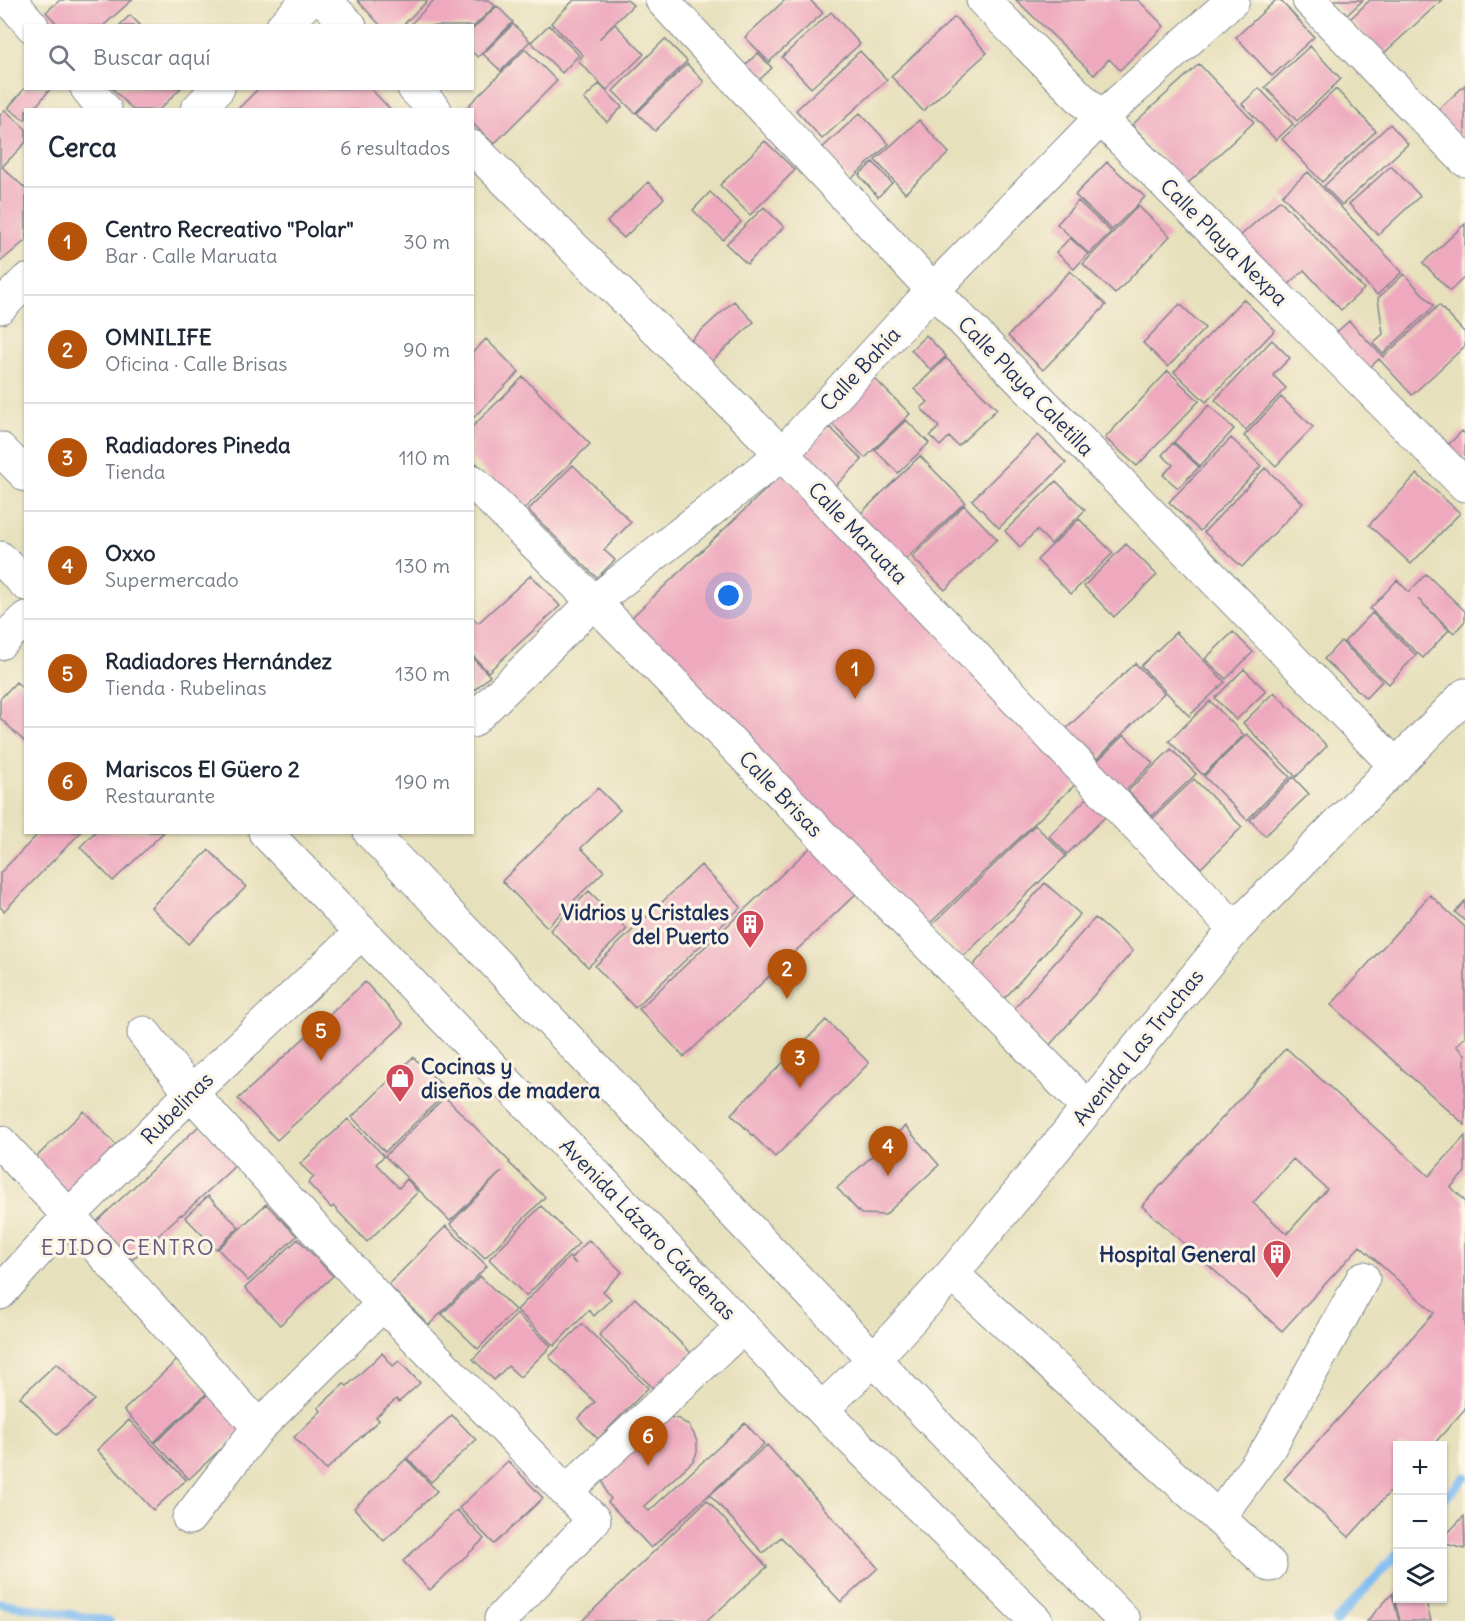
<!DOCTYPE html>
<html lang="es">
<head>
<meta charset="utf-8">
<style>
	:root { --surface:#fff; --page:#f2f2f3; --text:#1f2937; --muted:#747a83; --line:#e0e1e3; --accent:#b45309 }
	body { margin:0; font-family:Delius,sans-serif; background:var(--page); color:var(--text) }
	.controls { position:absolute; right:18px; bottom:18px; display:grid; overflow:hidden; border-radius:0px; box-shadow:0 2px 4px #0004 }
	.controls button { width:54px; height:54px; display:grid; place-items:center; padding:0; border:0; border-bottom:2px solid var(--line); background:var(--surface); color:var(--text); font:30px sans-serif }
	.you { position:absolute; left:729px; top:596px; width:21px; height:21px; margin:-15px; border:4px solid #fff; border-radius:50%; background:#1a73e8; box-shadow:0 0 0 9px #1a73e833 }
	.badge { display:grid; place-items:center; width:39px; height:39px; border-radius:50%; background:var(--accent); color:#fff; font-size:20px; font-weight:700 }
	.pin { position:absolute; translate:-50% -50px; filter:drop-shadow(0 2px 3px #0008) }
	.pin::after { content:''; position:absolute; top:32px; width:21px; height:18px; background:inherit; clip-path:polygon(0 0,100% 0,50% 100%) }
	.list { margin:0; padding:0; list-style:none }
	h2 { display:flex; justify-content:space-between; align-items:center; height:78px; margin:0; padding:0 24px; font-size:26px }
	h2 small { font-size:20px; font-weight:400; color:var(--muted) }
	.list li { display:grid; grid-template-columns:39px 1fr auto; gap:18px; align-items:center; box-sizing:border-box; height:108px; padding:0 24px; border-top:2px solid var(--line) }
	.list b { display:block; font-size:22px; white-space:nowrap }
	.list p { margin:0; font-size:20px; white-space:nowrap; color:var(--muted) }
	.list em { font-size:20px; font-style:normal; color:var(--muted) }
	.icon { flex:none; width:33px; height:33px; fill:none; stroke:currentColor; stroke-width:2; stroke-linecap:round; stroke-linejoin:round }
	.map { position:relative; flex:none; width:1465px; height:1621px; overflow:hidden }
	.search { position:absolute; background:var(--surface); box-shadow:0 2px 4px #0004; left:24px; top:24px; width:450px; height:66px; display:flex; align-items:center; gap:15px; box-sizing:border-box; padding:0 21px; border-radius:0px; color:var(--muted); font-size:22px }
	.panel { position:absolute; background:var(--surface); box-shadow:0 2px 4px #0004; left:24px; top:108px; width:450px; height:726px; border-radius:0px }
	.map>svg:first-child { display:block }
	.lines { fill:none; stroke-linecap:round; stroke-linejoin:round }
	.stream { stroke:#7fbcf2; stroke-width:9 }
	.building { fill:#eea9be; fill-rule:evenodd }
	.minor-casing { stroke:#81888d; stroke-width:35 }
	.major-casing { stroke:#81888d; stroke-width:35 }
	.minor { stroke:#fff; stroke-width:33 }
	.major { stroke:#fff; stroke-width:33 }
	.labels { text-anchor:middle; dominant-baseline:central; stroke-width:6; stroke-linejoin:round; paint-order:stroke }
	.street-label { font-size:21px; fill:#1b2f5e; stroke:#fcf5e5 }
	.poi-label { font-size:21px; font-weight:bold; fill:#1b2f5e; stroke:#fcf5e5; text-anchor:end }
	.neighbourhood-label { font-size:22px; letter-spacing:1.5px; fill:#655a80; stroke:#fcf5e5 }
</style>
</head>
<body>
<div class="map">
<svg width="1465" height="1621" viewBox="0 0 1465 1621">
	<rect width="100%" height="100%" fill="#fcf5e5"/>
	<filter id="ink" filterUnits="userSpaceOnUse"><feTurbulence type="fractalNoise" baseFrequency=".0167" numOctaves="2"/><feDisplacementMap in="SourceGraphic" scale="12" xChannelSelector="R" yChannelSelector="G"/><feConvolveMatrix kernelMatrix="1 2 1 2 8 2 1 2 1" color-interpolation-filters="sRGB"/></filter>
	<filter id="wash" filterUnits="userSpaceOnUse"><feTurbulence type="fractalNoise" baseFrequency=".008" numOctaves="4" result="noise"/><feDisplacementMap in="SourceGraphic" scale="24" xChannelSelector="R" yChannelSelector="G"/><feGaussianBlur stdDeviation="1.35" result="paint"/><feColorMatrix in="noise" values="0 0 0 0 0 0 0 0 0 0 0 0 0 0 0 0 0 1.4 0 .05"/><feComposite in="paint" operator="in"/></filter>
	<g filter="url(#wash)">
		<rect width="100%" height="100%" fill="#e7e0bc"/>
		<g class="lines">
			<path class="stream" d="M1442 1502 1465 1477
				M0 1603 109 1621
				M1336 1621 1398 1553"/>
		</g>
		<g id="blocks">
			<path class="building" d="M60 0H132L103 26H59L46 12Z
				M357 0H428L402 26H381Z
				M434 0H489L495 6 472 28V26H409Z
				M574 0H627L633 5 599 39 615 24 644 54 607 90 578 61 583 55 551 23Z
				M785 0H810L823 13 769 62 745 37Z
				M1016 0H1138L1164 26 1120 70 1109 59 1094 75Z
				M1276 0H1280L1314 37 1272 76 1236 37Z
				M1330 0H1363L1346 16Z
				M1370 0H1442L1383 54 1350 19Z
				M497 6 513 22 478 57 472 52V30Z
				M831 12 860 44 811 88 782 57Z
				M130 15 141 26H119Z
				M955 17 987 53 923 111 891 76Z
				M513 24 530 41 501 71 483 54Z
				M549 25 579 55 562 73 531 42Z
				M665 39 687 61 635 113 613 91Z
				M1310 46 1341 79 1297 121 1265 87Z
				M525 49 557 81 494 144 472 123V110H464Z
				M860 51 887 80 822 139 796 110Z
				M758 53 772 68 758 81 744 66Z
				M687 64 704 82 655 131 637 113Z
				M1199 64 1254 122 1187 184 1132 125Z
				M599 84 622 107 607 122 584 99Z
				M1465 85V141L1437 111Z
				M25 88H51L33 110H26V118L24 120 8 108Z
				M112 88H181L159 110H133Z
				M259 88H370L391 110H237Z
				M1259 88 1293 124 1276 140 1242 104Z
				M1336 89 1376 131 1322 182 1282 139Z
				M5 110 26 129V142L2 167 26 189V240L0 262V115Z
				M860 113 889 144 850 180 821 149Z
				M919 120 949 153 905 193 875 160Z
				M1390 124 1408 144 1342 205 1324 186Z
				M765 141 795 170 750 215 720 185Z
				M873 162 892 183 878 197 859 175Z
				M1107 162 1145 197 1112 230 1075 195Z
				M1391 166 1420 196 1378 235 1349 204Z
				M1308 172 1402 272 1377 295 1282 195Z
				M648 182 664 198 624 238 607 222Z
				M710 192 741 222 723 240 693 210Z
				M1280 200 1364 289 1341 310 1304 270 1285 288 1238 238Z
				M1078 201 1111 232 1089 254 1057 224Z
				M1138 206 1170 236 1115 294 1083 264Z
				M764 207 784 227 747 264 726 244Z
				M1465 224V277L1450 291 1423 263Z
				M1070 238 1088 254 1074 269 1056 252Z
				M1070 271 1106 305 1043 370 1008 336Z
				M1404 274 1434 306 1383 354 1373 343 1383 334 1378 298Z
				M1243 299 1275 330 1206 402 1174 372Z
				M734 301 754 322 711 362 691 340Z
				M1180 304 1205 328 1168 367 1143 343Z
				M1439 305 1465 333V346L1412 395 1379 359 1364 373 1330 338 1349 321 1383 357Z
				M926 335 946 356 931 370 911 350Z
				M486 339 519 372 472 419V353Z
				M1272 340 1290 358 1273 375 1286 388 1246 430 1215 400Z
				M946 358 997 409 958 446 949 437 940 446 930 436 939 427 921 408 928 402 914 389Z
				M1168 371 1199 401 1137 466 1105 438Z
				M523 377 590 444 523 510 472 459V427Z
				M873 377 910 414 865 458 828 420Z
				M1281 397 1313 427 1276 466 1244 436Z
				M1209 405 1234 429 1200 466 1174 442Z
				M906 420 929 443 898 473 875 450Z
				M830 427 862 460 832 489 800 456Z
				M1462 431 1465 434V462L1448 445Z
				M1038 435 1066 463 999 528 972 500Z
				M1231 438 1261 466 1200 531 1169 502Z
				M1173 443 1199 467 1178 488 1163 475 1173 465 1162 455Z
				M920 456 965 502 903 562 858 516Z
				M573 465 631 522 604 550 615 560 597 578 528 510Z
				M1265 468 1303 503 1242 567 1204 532Z
				M783 473 1080 780 927 926 630 619Z
				M1417 474 1460 513 1411 564 1369 525Z
				M1056 481 1085 510 1051 544 1037 530 1020 547 1005 531Z
				M964 505 997 539 945 590 912 557Z
				M1079 519 1113 553 1071 594 1037 560Z
				M1126 544 1157 575 1114 617 1084 586Z
				M1426 574 1465 611V621L1454 633 1418 599 1449 630 1423 658 1370 609 1397 580 1409 592Z
				M531 575 560 606 488 672 472 655V617L478 623Z
				M1372 613 1416 655 1389 684 1344 642Z
				M1176 632 1225 682 1189 716 1141 666Z
				M1233 632 1253 652 1226 679 1205 659Z
				M1341 641 1382 681 1366 698 1324 659Z
				M472 657 490 676 472 692Z
				M1135 663 1164 693 1097 759 1066 729Z
				M1244 669 1266 691 1236 720 1215 698Z
				M16 682 26 691V743L0 718V699Z
				M1274 692 1327 746 1296 777 1243 723Z
				M1210 701 1244 735 1203 775 1169 741Z
				M1247 734 1290 777 1247 820 1204 776Z
				M1124 735 1153 763 1123 793 1094 764Z
				M1171 749 1196 774 1152 816 1128 791Z
				M1293 777 1309 794 1265 836 1250 820Z
				M1194 779 1242 827 1201 868 1152 819Z
				M598 788 620 810 581 848 604 871 547 927 502 881Z
				M1087 798 1105 817 1067 854 1049 836Z
				M1035 825 1066 856 963 957 932 925Z
				M40 832H81L4 911 0 907V873Z
				M95 832H164L113 881 80 847Z
				M815 843 860 890 684 1057 639 1009Z
				M209 850 246 887 188 944 151 907Z
				M701 865 741 907 635 1008 595 966Z
				M1045 883 1080 914 1004 999 970 969Z
				M589 891 627 929 588 967 550 930Z
				M1430 895 1465 927V1037L1456 1046 1465 1054V1125L1331 1005Z
				M1465 901V921L1455 912Z
				M1095 918 1133 951 1048 1047 1010 1013Z
				M365 982 404 1024 277 1140 238 1099Z
				M826 1020 869 1063 775 1157 731 1114Z
				M1286 1048 1429 1176 1465 1136V1172L1451 1187 1465 1201V1409L1432 1446H1398V1483L1349 1537 1284 1479 1434 1313 1360 1246 1282 1331 1142 1206ZM1293 1159 1327 1189 1287 1234 1253 1203Z
				M413 1057 448 1091 385 1152 352 1117Z
				M445 1097 510 1162 509 1163 545 1197 485 1258 450 1224 502 1171 450 1221 385 1156Z
				M84 1111 120 1149 66 1199 31 1162Z
				M348 1119 384 1156 376 1164 399 1188 407 1179 418 1192 367 1242 333 1206 331 1208 308 1183 314 1177 300 1164Z
				M200 1125 237 1164 182 1215 181 1214 132 1260 96 1222Z
				M905 1126 939 1165 885 1215 861 1214 837 1188Z
				M208 1196 239 1227 216 1249 185 1217Z
				M266 1204 297 1236 248 1281 218 1249Z
				M541 1206 579 1243 526 1296 489 1259Z
				M446 1226 487 1266 429 1325 388 1285Z
				M298 1239 333 1276 280 1325 245 1288Z
				M589 1240 622 1272 603 1291 611 1299 594 1316 589 1310 554 1346 517 1310 569 1257 576 1264 571 1258Z
				M480 1276 515 1310 478 1349 442 1314Z
				M635 1298 691 1353 655 1390 599 1335Z
				M517 1314 551 1346 520 1377 508 1366 494 1380 473 1359Z
				M582 1324 648 1388 598 1439 578 1419 595 1402 549 1357Z
				M382 1353 393 1366 399 1361 420 1383 399 1402 396 1399 376 1417 379 1420 326 1470 294 1437 321 1411 318 1408 344 1384 347 1386Z
				M177 1360 207 1393 154 1442 124 1410Z
				M57 1363 94 1400 57 1435 20 1397Z
				M208 1394 242 1429 189 1479 155 1443Z
				M452 1415 476 1440 431 1482 407 1458Z
				M667 1417 679 1419 689 1426 694 1434 697 1442V1452L694 1460 644 1506 649 1511 745 1423 764 1444 651 1548 608 1502 611 1499 607 1494 603 1482 604 1469Z
				M129 1420 186 1480 153 1510 97 1450Z
				M767 1445 878 1568 841 1602 781 1537 763 1553 710 1495Z
				M406 1459 437 1491 384 1541 354 1508Z
				M508 1461 543 1498 494 1544 459 1508Z
				M707 1500 767 1567 707 1621H582Z
				M457 1510 484 1539 430 1590 403 1561Z
				M1464 1516 1465 1549 1442 1543V1539Z
				M1398 1588V1598H1425L1431 1621H1400L1393 1594Z
				M1392 1594 1399 1621H1367Z"/>
		</g>
	</g>
	<g filter="url(#ink)">
		<use href="#blocks" fill-opacity="0" stroke="#81888d" stroke-width="1.5"/>
		<g class="lines">
			<g class="minor-casing">
				<path id="minor" d="M10 0 32 26
					M324 0 350 26
					M662 0 933 290 1396 766
					M983 0 1465 485
					M1309 0 1465 160
					M283 26 309 0
					M87 88 105 110
					M414 88 435 110
					M197 110 218 88
					M472 147 782 454 1235 929
					M0 307 26 281
					M472 481 594 602 1088 1108
					M0 643 26 618
					M472 721 594 602 782 454 933 290 1101 118 1233 0
					M144 1033 191 1093 383 1304 594 1520 501 1619
					M0 1142 69 1216 259 1427
					M952 1274 1270 1565
					M0 1293 69 1216 191 1093 362 932
					M822 1409 873 1360 952 1274 1235 929 1465 695
					M566 1492 743 1327
					M189 1518 259 1427 383 1304
					M1218 1518 1269 1448 1363 1278"/>
			</g>
			<g class="major-casing">
				<path id="major" d="M0 449 26 475
					M0 558 26 584
					M265 832 836 1424 1036 1621
					M370 832 1124 1621"/>
			</g>
			<use href="#minor" class="minor"/>
			<use href="#major" class="major"/>
		</g>
	</g>
	<defs>
		<g id="building-pin" transform="scale(1.5)"><path d="M0 17L-7.5 6A9.5 9.5 0 1 1 7.5 6Z" fill="#d1495b" stroke="#fcf5e5"/><path d="M-4-6H4V6H1V3H-1V6H-4ZM-2.5-4.3h1.7v1.8h-1.7ZM.8-4.3h1.7v1.8H.8ZM-2.5-1h1.7V.8h-1.7ZM.8-1h1.7V.8H.8Z" fill="#fff"/></g>
		<g id="shop-pin" transform="scale(1.5)"><path d="M0 17L-7.5 6A9.5 9.5 0 1 1 7.5 6Z" fill="#d1495b" stroke="#fcf5e5"/><path d="M-5-2.5h2.3a2.7 3.5 0 0 1 5.4 0H5L5.5 6h-11ZM-1.5-2.5h3a1.5 2.3 0 0 0-3 0Z" fill="#fff"/></g>
	</defs>
	<g fill-rule="evenodd">
		<use href="#building-pin" x="750" y="924"/>
		<use href="#shop-pin" x="400" y="1078"/>
		<use href="#building-pin" x="1277" y="1254"/>
	</g>
	<g class="labels">
		<g class="street-label">
			<text transform="translate(1224 242) rotate(45)">Calle Playa Nexpa</text>
			<text transform="translate(860 369) rotate(-47)">Calle Bahía</text>
			<text transform="translate(1026 386) rotate(46)">Calle Playa Caletilla</text>
			<text transform="translate(858 533) rotate(46)">Calle Maruata</text>
			<text transform="translate(781 794) rotate(46)">Calle Brisas</text>
			<text transform="translate(1138 1047) rotate(-51)">Avenida Las Truchas</text>
			<text transform="translate(177 1108) rotate(-45)">Rubelinas</text>
			<text transform="translate(648 1229) rotate(46)">Avenida Lázaro Cárdenas</text>
		</g>
		<g class="poi-label">
			<text x="729" y="912">Vidrios y Cristales<tspan x="729" dy="24">del Puerto</tspan></text>
			<text x="421" y="1066" text-anchor="start">Cocinas y<tspan x="421" dy="24">diseños de madera</tspan></text>
			<text x="1256" y="1254">Hospital General</text>
		</g>
		<g class="neighbourhood-label">
			<text x="128" y="1247">EJIDO CENTRO</text>
		</g>
	</g>
</svg>
<div class="controls">
<button>+</button>
<button>−</button>
<button><svg class="icon" aria-label="layers" viewBox="0 0 24 24"><path d="M12 4l9 5-9 5-9-5zM3 14l9 5 9-5"/></svg></button>
</div>
<div class="you"></div>
<div class="pin badge" style="left:855px;top:699px">1</div>
<div class="pin badge" style="left:787px;top:999px">2</div>
<div class="pin badge" style="left:800px;top:1088px">3</div>
<div class="pin badge" style="left:888px;top:1176px">4</div>
<div class="pin badge" style="left:321px;top:1061px">5</div>
<div class="pin badge" style="left:648px;top:1466px">6</div>
<div class="search"><svg class="icon" aria-label="search" viewBox="0 0 24 24"><circle cx="10" cy="10" r="6"/><path d="M15 15l6 6"/></svg>Buscar aquí</div>
<section class="panel">
<h2>Cerca<small>6 resultados</small></h2>
<ul class="list">
<li><span class="badge">1</span><div><b>Centro Recreativo &quot;Polar&quot;</b><p>Bar · Calle Maruata</p></div><em>30 m</em></li>
<li><span class="badge">2</span><div><b>OMNILIFE</b><p>Oficina · Calle Brisas</p></div><em>90 m</em></li>
<li><span class="badge">3</span><div><b>Radiadores Pineda</b><p>Tienda</p></div><em>110 m</em></li>
<li><span class="badge">4</span><div><b>Oxxo</b><p>Supermercado</p></div><em>130 m</em></li>
<li><span class="badge">5</span><div><b>Radiadores Hernández</b><p>Tienda · Rubelinas</p></div><em>130 m</em></li>
<li><span class="badge">6</span><div><b>Mariscos El Güero 2</b><p>Restaurante</p></div><em>190 m</em></li>
</ul>
</section>
</div>
</body>
</html>
